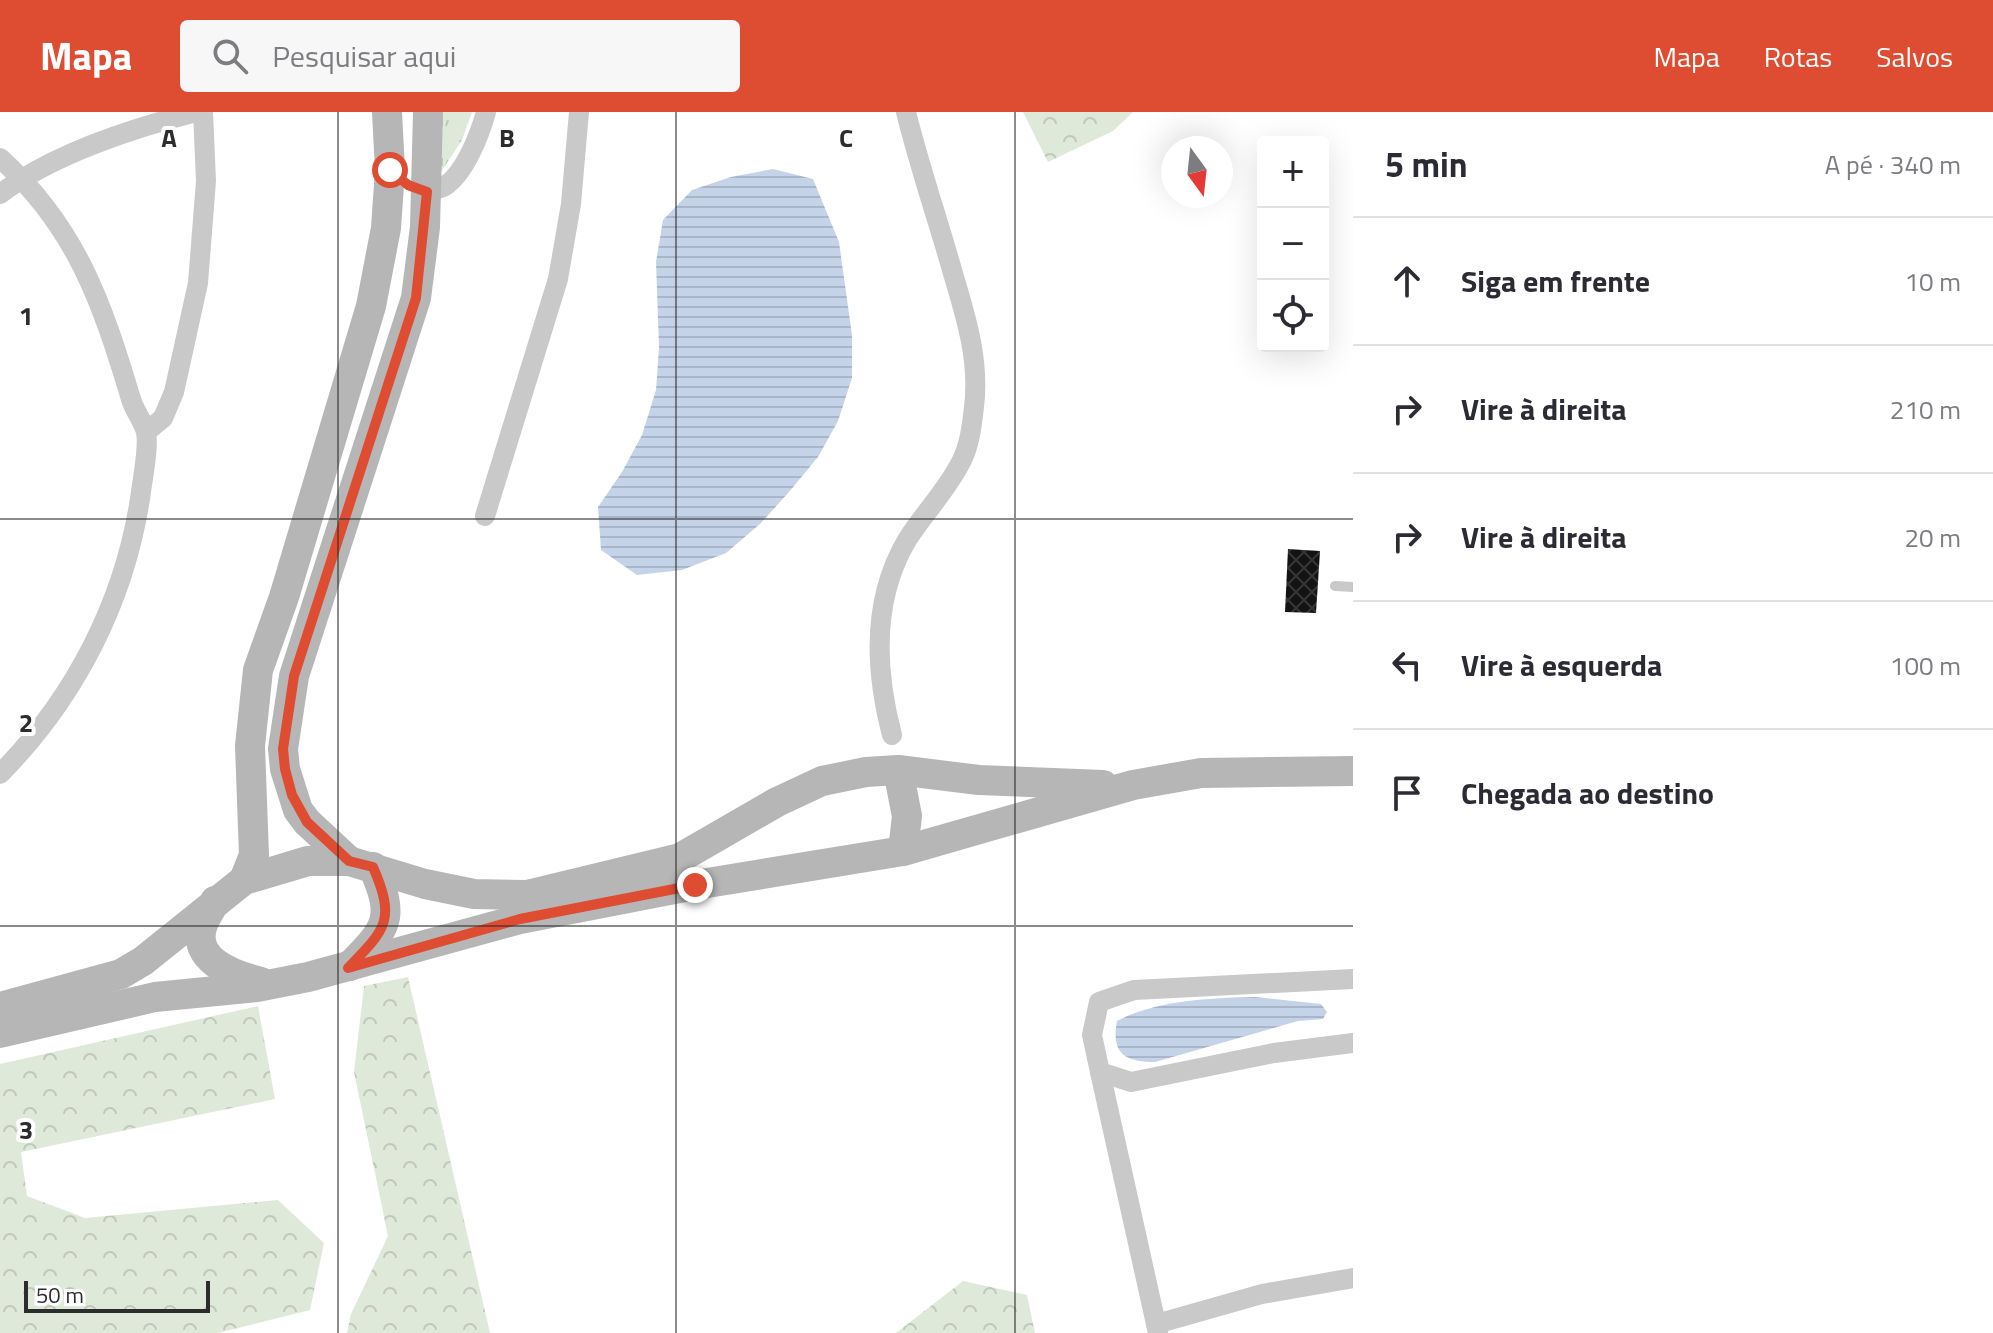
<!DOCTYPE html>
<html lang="pt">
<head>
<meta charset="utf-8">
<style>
  :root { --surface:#fff; --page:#f7f7f7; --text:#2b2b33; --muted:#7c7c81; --line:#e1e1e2; --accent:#de4c32 }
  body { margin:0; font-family:"Titillium Web",sans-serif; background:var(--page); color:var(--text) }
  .controls { position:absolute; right:24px; top:24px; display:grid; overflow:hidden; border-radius:8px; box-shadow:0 8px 32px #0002 }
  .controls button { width:72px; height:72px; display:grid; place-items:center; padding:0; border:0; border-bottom:2px solid var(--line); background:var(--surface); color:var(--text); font:40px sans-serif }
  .compass { position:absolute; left:1161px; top:24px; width:72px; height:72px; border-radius:50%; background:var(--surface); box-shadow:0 8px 32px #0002; rotate:165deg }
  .scale { position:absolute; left:24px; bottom:20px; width:186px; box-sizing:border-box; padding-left:8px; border:4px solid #2c2c2c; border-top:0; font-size:22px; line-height:28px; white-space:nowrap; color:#2c2c2c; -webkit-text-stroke:6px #fff; paint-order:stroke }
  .stop { position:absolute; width:24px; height:24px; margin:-18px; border:6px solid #de4c32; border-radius:50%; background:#fff }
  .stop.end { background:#de4c32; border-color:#fff; box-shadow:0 2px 8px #0008 }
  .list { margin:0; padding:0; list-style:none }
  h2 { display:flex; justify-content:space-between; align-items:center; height:104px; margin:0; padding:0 32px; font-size:34px }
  h2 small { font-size:26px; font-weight:400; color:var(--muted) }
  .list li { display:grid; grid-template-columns:52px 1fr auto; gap:24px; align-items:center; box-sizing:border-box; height:128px; padding:0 32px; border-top:2px solid var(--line) }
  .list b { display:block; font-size:30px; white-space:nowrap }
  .list em { font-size:26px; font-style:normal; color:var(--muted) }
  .icon { flex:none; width:44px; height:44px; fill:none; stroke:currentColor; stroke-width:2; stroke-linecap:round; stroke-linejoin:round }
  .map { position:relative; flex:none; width:1353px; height:1221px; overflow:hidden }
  header { display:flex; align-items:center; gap:48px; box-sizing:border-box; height:112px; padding:0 40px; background:var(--accent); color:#fff }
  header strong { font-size:38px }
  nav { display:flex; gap:44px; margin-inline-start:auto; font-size:28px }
  .search { width:560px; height:72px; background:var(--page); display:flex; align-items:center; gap:20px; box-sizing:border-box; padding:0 28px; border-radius:8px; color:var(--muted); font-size:30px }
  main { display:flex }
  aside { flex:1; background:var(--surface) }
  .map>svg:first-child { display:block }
  .grass { fill:url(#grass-tufts) }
  .forest { fill:url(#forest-crowns) }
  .water { fill:url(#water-rules) }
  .building { fill:url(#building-cross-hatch) }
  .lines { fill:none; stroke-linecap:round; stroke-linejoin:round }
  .lane { stroke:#c9c9c9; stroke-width:10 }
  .street { stroke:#c9c9c9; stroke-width:20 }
  .secondary { stroke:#b6b6b6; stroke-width:30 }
  .route { stroke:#de4c32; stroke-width:10 }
  .grid { fill:none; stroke:#2c2c2c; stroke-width:2; stroke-opacity:0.55 }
  .grid-label { font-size:26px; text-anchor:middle; font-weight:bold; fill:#2c2c2c; stroke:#fff; stroke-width:8; stroke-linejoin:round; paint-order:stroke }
</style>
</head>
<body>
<header>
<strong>Mapa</strong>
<div class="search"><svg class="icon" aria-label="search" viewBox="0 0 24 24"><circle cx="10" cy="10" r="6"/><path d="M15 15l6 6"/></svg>Pesquisar aqui</div>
<nav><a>Mapa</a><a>Rotas</a><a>Salvos</a></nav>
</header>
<main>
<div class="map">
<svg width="1353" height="1221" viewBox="0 0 1353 1221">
  <defs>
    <pattern id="grass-tufts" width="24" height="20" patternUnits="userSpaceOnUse" patternTransform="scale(2)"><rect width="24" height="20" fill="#dee9d9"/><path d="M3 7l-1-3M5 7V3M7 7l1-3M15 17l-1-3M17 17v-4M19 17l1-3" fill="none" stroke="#bfc8ba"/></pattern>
    <pattern id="forest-crowns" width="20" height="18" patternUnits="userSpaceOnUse" patternTransform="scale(2)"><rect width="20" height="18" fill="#dee9d9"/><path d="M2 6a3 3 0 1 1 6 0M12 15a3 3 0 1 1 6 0" fill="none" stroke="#bfc8ba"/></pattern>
    <pattern id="water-rules" width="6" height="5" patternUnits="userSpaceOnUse" patternTransform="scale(2)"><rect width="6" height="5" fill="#c5d3e9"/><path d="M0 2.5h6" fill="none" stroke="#a9b5c8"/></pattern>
    <pattern id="building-cross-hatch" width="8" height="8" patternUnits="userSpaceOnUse" patternTransform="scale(2)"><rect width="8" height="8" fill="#131313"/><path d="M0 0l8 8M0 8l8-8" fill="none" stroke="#363636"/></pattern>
  </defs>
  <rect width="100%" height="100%" fill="#fff"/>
  <!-- grass -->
  <path class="grass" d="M435,0H472L462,28L437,66Z"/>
  <!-- forest -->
  <g class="forest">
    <path d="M1023,0H1133L1113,19L1048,50Z"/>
    <path d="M408,865L490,1221H347L351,1202L388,1124L354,960L364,874Z"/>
    <path d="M258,894L275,987L21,1040L27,1084L85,1106L278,1088L324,1131L310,1198L218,1221H0V952Z"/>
    <path d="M963,1169L1027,1183L1035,1221H896Z"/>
  </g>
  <!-- water -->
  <g class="water">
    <path d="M773,57L813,67L839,130L852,223V266L838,309L818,345L789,380L760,412L726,441L682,458L637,463L601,438L598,395L622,360L642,323L656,278L659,236L656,150L663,108L692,78L731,65Z"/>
    <path d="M1255,885L1321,892L1327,900L1323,907L1298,909L1155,950C1124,950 1111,941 1117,909C1156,888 1211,886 1255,885Z"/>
  </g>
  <!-- building -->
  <path class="building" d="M1288,437L1320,439L1316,501L1285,500Z"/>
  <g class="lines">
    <!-- lane -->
    <path class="lane" d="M1335,474L1353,475"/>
    <!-- street -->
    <g class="street">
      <path d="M0,46C77,116 102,191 131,287C134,298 143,309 146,320C149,335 143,364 141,380C126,487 76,585 0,662"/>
      <path d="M427,80C432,78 441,77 445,74C465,61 480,22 486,0"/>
      <path d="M0,82C51,43 133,16 196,0"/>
      <path d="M146,320L163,306L174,280L198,171L206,69L203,0"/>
      <path d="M485,404L558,167L571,92L579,0"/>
      <path d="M892,623C875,558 872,487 907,428C924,401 948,377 962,348C970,332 972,312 974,295C980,247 965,202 952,158C937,105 919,53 906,0"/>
      <path d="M1353,867L1134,878L1099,890L1092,923L1100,960L1131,970L1274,941L1353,931"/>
      <path d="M1100,960L1158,1221"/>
      <path d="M1156,1212L1262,1182L1353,1166"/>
    </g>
    <!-- secondary -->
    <g class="secondary">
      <path d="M898,658L907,704L903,739"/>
      <path d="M349,749L307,710L298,698L285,657L283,637L294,564L416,186L425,115L428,0"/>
      <path d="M244,768L254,743L250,634L258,558L284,485L371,194L386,116L390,58L387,0"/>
      <path d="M215,789C212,796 206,804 203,812C190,848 233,863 261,870"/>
      <path d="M350,854C387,816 396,807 373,755"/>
      <path d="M0,895L121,862L143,849L244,768L308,749H349L425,772L474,782L527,783L680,746L777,690L822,669L866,660L898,658L979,668L1103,673"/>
      <path d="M0,921L155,885L257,875L308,865L520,807L695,773L903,739L1133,673L1201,661L1353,659"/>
    </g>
  </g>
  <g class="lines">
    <!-- route -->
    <path class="route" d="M390,58L408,73L427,80L416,186L294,564L283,637L285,657L292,683L307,710L349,749L373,755C396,808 386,817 348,856L520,807L695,773"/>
  </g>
  <!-- grid -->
  <path class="grid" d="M338,0V1221M676,0V1221M1015,0V1221M0,407H1353M0,814H1353"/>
  <g class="grid-label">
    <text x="169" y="35">A</text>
    <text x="507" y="35">B</text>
    <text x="846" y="35">C</text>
    <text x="26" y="213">1</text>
    <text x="26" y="620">2</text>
    <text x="26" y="1027">3</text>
  </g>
</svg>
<div class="controls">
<button>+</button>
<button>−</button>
<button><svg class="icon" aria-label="locate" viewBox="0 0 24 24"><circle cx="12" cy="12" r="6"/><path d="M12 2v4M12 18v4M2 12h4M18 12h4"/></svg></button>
</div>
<svg class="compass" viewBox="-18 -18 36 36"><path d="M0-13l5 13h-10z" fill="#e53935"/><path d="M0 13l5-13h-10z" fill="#7c7c81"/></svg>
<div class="scale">50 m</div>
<div class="stop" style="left:390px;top:58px"></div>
<div class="stop end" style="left:695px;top:773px"></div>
</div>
<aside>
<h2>5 min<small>A pé · 340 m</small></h2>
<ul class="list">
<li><svg class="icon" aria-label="ahead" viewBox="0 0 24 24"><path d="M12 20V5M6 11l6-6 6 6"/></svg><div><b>Siga em frente</b></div><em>10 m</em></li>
<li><svg class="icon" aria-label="right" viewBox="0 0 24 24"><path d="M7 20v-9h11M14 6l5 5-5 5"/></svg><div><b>Vire à direita</b></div><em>210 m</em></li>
<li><svg class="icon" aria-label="right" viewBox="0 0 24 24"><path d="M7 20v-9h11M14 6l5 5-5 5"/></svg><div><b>Vire à direita</b></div><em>20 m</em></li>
<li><svg class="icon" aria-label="left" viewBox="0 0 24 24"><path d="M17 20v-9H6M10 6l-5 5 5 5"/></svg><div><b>Vire à esquerda</b></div><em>100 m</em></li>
<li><svg class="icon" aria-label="arrive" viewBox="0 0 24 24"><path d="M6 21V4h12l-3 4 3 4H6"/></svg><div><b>Chegada ao destino</b></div></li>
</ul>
</aside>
</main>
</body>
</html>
